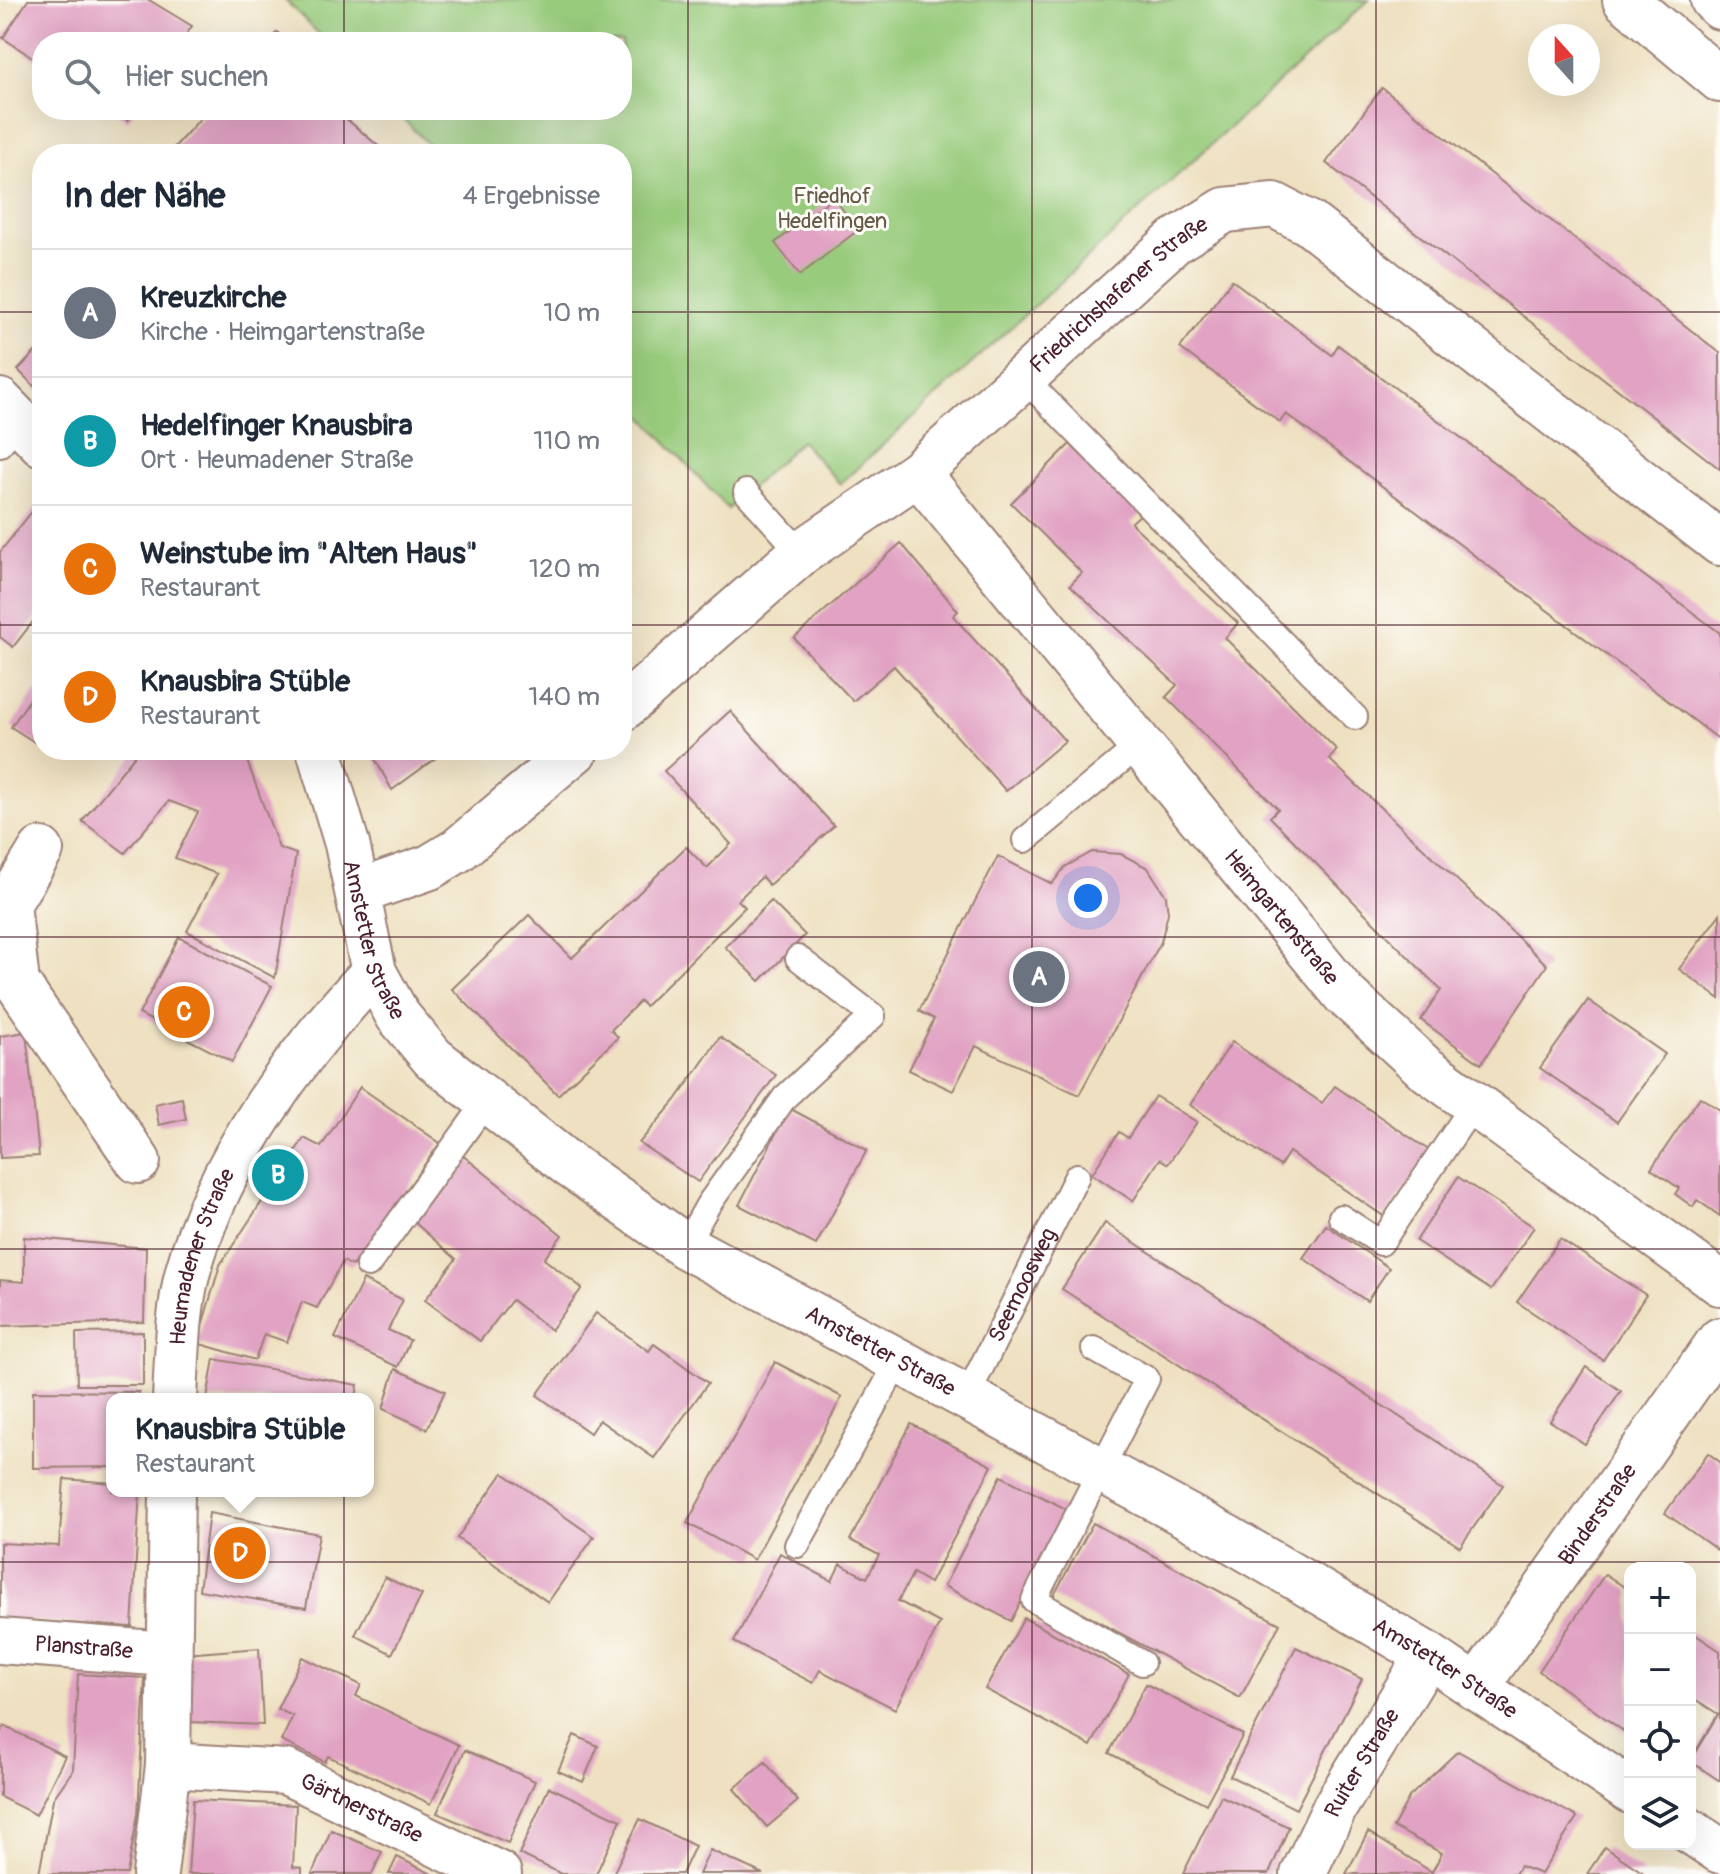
<!DOCTYPE html>
<html lang="de">
<head>
<meta charset="utf-8">
<style>
  :root { --surface:#fff; --page:#f6f6f7; --text:#1f2937; --muted:#747a83; --line:#e0e1e3; --accent:#d93025 }
  body { margin:0; font-family:Pangolin,sans-serif; background:var(--page); color:var(--text) }
  .controls { position:absolute; right:24px; bottom:24px; display:grid; overflow:hidden; border-radius:16px; box-shadow:0 8px 32px #0002 }
  .controls button { width:72px; height:72px; display:grid; place-items:center; padding:0; border:0; border-bottom:2px solid var(--line); background:var(--surface); color:var(--text); font:40px sans-serif }
  .compass { position:absolute; left:1528px; top:24px; width:72px; height:72px; border-radius:50%; background:var(--surface); box-shadow:0 8px 32px #0002; rotate:339deg }
  .you { position:absolute; left:1088px; top:898px; width:28px; height:28px; margin:-20px; border:6px solid #fff; border-radius:50%; background:#1a73e8; box-shadow:0 0 0 12px #1a73e833 }
  .badge { display:grid; place-items:center; width:52px; height:52px; border-radius:50%; background:var(--accent); color:#fff; font-size:26px; font-weight:700 }
  .pin { position:absolute; translate:-50% -50%; border:4px solid #fff; box-shadow:0 2px 8px #0006 }
  .popup { position:absolute; left:106px; top:1393px; width:268px; height:104px; box-sizing:border-box; display:grid; place-content:center; border-radius:16px; background:var(--surface); filter:drop-shadow(0 2px 6px #0005); font-size:26px; white-space:nowrap; color:var(--muted) }
  .popup b { font-size:30px; color:var(--text) }
  .popup::after { content:''; position:absolute; left:50%; top:100%; margin-left:-16px; border:16px solid transparent; border-top-color:var(--surface) }
  .list { margin:0; padding:0; list-style:none }
  h2 { display:flex; justify-content:space-between; align-items:center; height:104px; margin:0; padding:0 32px; font-size:34px }
  h2 small { font-size:26px; font-weight:400; color:var(--muted) }
  .list li { display:grid; grid-template-columns:52px 1fr auto; gap:24px; align-items:center; box-sizing:border-box; height:128px; padding:0 32px; border-top:2px solid var(--line) }
  .list b { display:block; font-size:30px; white-space:nowrap }
  .list p { margin:0; font-size:26px; white-space:nowrap; color:var(--muted) }
  .list em { font-size:26px; font-style:normal; color:var(--muted) }
  .icon { flex:none; width:44px; height:44px; fill:none; stroke:currentColor; stroke-width:2; stroke-linecap:round; stroke-linejoin:round }
  .map { position:relative; flex:none; width:1720px; height:1874px; overflow:hidden }
  .search { position:absolute; background:var(--surface); box-shadow:0 8px 32px #0002; left:32px; top:32px; width:600px; height:88px; display:flex; align-items:center; gap:20px; box-sizing:border-box; padding:0 28px; border-radius:32px; color:var(--muted); font-size:30px }
  .panel { position:absolute; background:var(--surface); box-shadow:0 8px 32px #0002; left:32px; top:144px; width:600px; height:616px; border-radius:32px }
  .map>svg:first-child { display:block }
  .green { fill:#98cb7c; stroke:#717554; stroke-width:2 }
  .building { fill:#e1a2c3 }
  .lines { fill:none; stroke-linecap:round; stroke-linejoin:round }
  .lane-casing { stroke:#9c8076; stroke-width:28 }
  .street-casing { stroke:#9c8076; stroke-width:48 }
  .highway-casing { stroke:#9c8076; stroke-width:48 }
  .lane { stroke:#fff; stroke-width:24 }
  .street { stroke:#fff; stroke-width:44 }
  .highway { stroke:#fff; stroke-width:44 }
  .grid { fill:none; stroke:#4a1f2b; stroke-width:2; stroke-opacity:0.55 }
  .labels { text-anchor:middle; dominant-baseline:central; stroke-width:6; stroke-linejoin:round; paint-order:stroke }
  .park-label { font-size:22px; fill:#655b47; stroke:#fdfcf7 }
  .street-label { font-size:22px; fill:#4a1f2b; stroke:#fdfcf7 }
</style>
</head>
<body>
<div class="map">
<svg width="1720" height="1874" viewBox="0 0 1720 1874">
  <rect width="100%" height="100%" fill="#fdfcf7"/>
  <filter id="ink" filterUnits="userSpaceOnUse"><feTurbulence type="fractalNoise" baseFrequency=".0125" numOctaves="2"/><feDisplacementMap in="SourceGraphic" scale="16" xChannelSelector="R" yChannelSelector="G"/><feConvolveMatrix kernelMatrix="1 2 1 2 8 2 1 2 1" color-interpolation-filters="sRGB"/></filter>
  <filter id="wash" filterUnits="userSpaceOnUse"><feTurbulence type="fractalNoise" baseFrequency=".006" numOctaves="4" result="noise"/><feDisplacementMap in="SourceGraphic" scale="32" xChannelSelector="R" yChannelSelector="G"/><feGaussianBlur stdDeviation="1.8" result="paint"/><feColorMatrix in="noise" values="0 0 0 0 0 0 0 0 0 0 0 0 0 0 0 0 0 1.4 0 .05"/><feComposite in="paint" operator="in"/></filter>
  <g filter="url(#wash)">
    <rect width="100%" height="100%" fill="#eee0c0"/>
    <!-- green -->
    <path class="green" d="M285,0H1369L840,484L801,441L728,509L622,394V154H438L394,110H622V42H327Z"/>
    <g id="blocks">
      <!-- building -->
      <g class="building">
        <path d="M28,0H149L192,26L181,42H42V64L3,38Z"/>
        <path d="M277,32L288,42H268Z"/>
        <path d="M1382,88L1720,353V469L1326,163Z"/>
        <path d="M112,110H135L128,121Z"/>
        <path d="M208,110H336L383,150L379,154H168Z"/>
        <path d="M833,197L858,230L800,275L775,243Z"/>
        <path d="M1232,280L1332,355L1338,345L1720,633V740L1286,414L1280,422L1180,348Z"/>
        <path d="M42,345V394L18,370Z"/>
        <path d="M1070,444L1141,514L1131,523L1238,623L1225,638L1337,750L1329,759L1547,965L1481,1064L1421,1020L1441,990L1270,817L1278,809L1166,697L1177,685L1070,585L1082,573L1011,503Z"/>
        <path d="M38,504L42,507V610L13,647L0,637V552Z"/>
        <path d="M901,543L958,611L953,616L1065,741L1006,791L894,666L853,701L794,638Z"/>
        <path d="M42,689V747L11,727L34,693Z"/>
        <path d="M730,711L834,826L769,885L762,877L738,900L745,907L645,1006L640,1001L611,1030L618,1037L558,1095L452,989L529,915L572,958L686,847L707,868L731,844L664,771Z"/>
        <path d="M139,750H243L279,848L296,854L275,978L187,931L217,874L175,858L198,812L169,801L125,853L82,821Z"/>
        <path d="M370,750H443L444,752L392,790Z"/>
        <path d="M1092,852L1121,854L1148,868L1166,896L1168,913L1161,942L1079,1095L976,1046L953,1091L909,1070L934,1019L919,1011L998,856L1052,884L1065,867Z"/>
        <path d="M771,901L805,935L760,981L725,947Z"/>
        <path d="M1720,914V999L1679,969Z"/>
        <path d="M179,937L272,986L232,1062L139,1014Z"/>
        <path d="M1588,1000L1665,1054L1617,1122L1540,1068Z"/>
        <path d="M26,1032L39,1156L0,1158V1036Z"/>
        <path d="M720,1037L776,1075L698,1182L639,1143L676,1100Z"/>
        <path d="M1232,1042L1322,1103L1335,1086L1430,1151L1385,1217L1289,1152L1280,1166L1190,1105Z"/>
        <path d="M360,1087L440,1143L352,1266L343,1261L317,1308L302,1302L287,1342L264,1334L255,1360L197,1343L220,1265L304,1138L321,1147Z"/>
        <path d="M1155,1096L1197,1122L1168,1164L1160,1159L1133,1201L1092,1174L1119,1132L1128,1138Z"/>
        <path d="M1700,1097L1720,1110V1216L1697,1200L1693,1207L1675,1194L1679,1188L1651,1169Z"/>
        <path d="M182,1098L186,1119L159,1125L155,1104Z"/>
        <path d="M789,1108L867,1150L816,1245L739,1205Z"/>
        <path d="M461,1154L562,1235L544,1259L582,1288L551,1330L512,1300L480,1341L425,1300L456,1259L413,1221Z"/>
        <path d="M1458,1177L1534,1227L1491,1290L1416,1241Z"/>
        <path d="M1105,1223L1503,1485L1460,1547L1062,1289Z"/>
        <path d="M1326,1225L1389,1268L1367,1301L1303,1258Z"/>
        <path d="M24,1237L146,1248L144,1322L0,1326V1280L24,1282Z"/>
        <path d="M1560,1239L1646,1295L1603,1360L1517,1302Z"/>
        <path d="M363,1280L403,1300L388,1330L410,1340L398,1367L335,1338Z"/>
        <path d="M596,1313L649,1351L654,1344L708,1383L654,1458L599,1420L590,1433L537,1395Z"/>
        <path d="M143,1332V1385H77L76,1333Z"/>
        <path d="M214,1359L358,1385L356,1399H207Z"/>
        <path d="M775,1362L842,1397L754,1560L687,1523Z"/>
        <path d="M1586,1367L1621,1391L1585,1444L1550,1421Z"/>
        <path d="M395,1369L445,1391L427,1429L383,1409Z"/>
        <path d="M33,1391L139,1392V1399H112V1467L33,1468Z"/>
        <path d="M911,1424L992,1466L930,1583L913,1573L898,1601L940,1623L895,1709L820,1670L813,1683L734,1642L780,1553L832,1581L840,1564L867,1578L879,1555L850,1540Z"/>
        <path d="M1708,1453L1720,1462V1552L1665,1513Z"/>
        <path d="M503,1473L594,1537L548,1602L457,1538Z"/>
        <path d="M1001,1476L1068,1510L1011,1621L944,1586Z"/>
        <path d="M64,1479L112,1483V1491H140L132,1627L0,1619V1543L59,1546Z"/>
        <path d="M318,1491H340L339,1496Z"/>
        <path d="M209,1513L319,1534L306,1608L199,1590Z"/>
        <path d="M1093,1523L1280,1624L1240,1698L1053,1597Z"/>
        <path d="M1605,1574L1630,1591V1728L1626,1733L1539,1671Z"/>
        <path d="M385,1577L422,1595L392,1654L355,1635Z"/>
        <path d="M1024,1618L1129,1674L1091,1746L985,1689Z"/>
        <path d="M1690,1631L1720,1651V1781L1690,1761L1718,1714L1690,1696Z"/>
        <path d="M1296,1647L1362,1679L1296,1809L1230,1776Z"/>
        <path d="M259,1648L263,1725L189,1722L185,1654Z"/>
        <path d="M302,1657L361,1685L356,1696L459,1745L431,1804L328,1756L325,1762L281,1741L293,1716L277,1709Z"/>
        <path d="M78,1674L145,1678L138,1814L127,1874H39L53,1799L73,1770Z"/>
        <path d="M1146,1684L1243,1735L1206,1804L1109,1753Z"/>
        <path d="M4,1726L65,1756L36,1815L0,1797V1734Z"/>
        <path d="M574,1735L598,1746L583,1782L558,1771Z"/>
        <path d="M465,1750L535,1781L508,1843L437,1813Z"/>
        <path d="M1458,1751L1577,1817L1541,1874L1520,1866L1515,1874H1346L1368,1832L1432,1872L1442,1853L1393,1827L1409,1797Z"/>
        <path d="M765,1762L798,1801L767,1827L734,1789Z"/>
        <path d="M549,1787L621,1820L596,1874H562L519,1854Z"/>
        <path d="M1221,1796L1289,1827L1269,1874H1183Z"/>
        <path d="M193,1800L296,1805L293,1867L302,1868V1874H188Z"/>
        <path d="M640,1819L695,1846L682,1874H613Z"/>
        <path d="M331,1830L382,1852L372,1874H312Z"/>
        <path d="M1605,1847L1645,1874H1587Z"/>
        <path d="M710,1850L763,1874H699Z"/>
        <path d="M397,1857L432,1874H389Z"/>
      </g>
    </g>
  </g>
  <g filter="url(#ink)">
    <use href="#blocks" fill-opacity="0" stroke="#9c8076" stroke-width="2"/>
    <g class="lines">
      <defs>
        <g id="lane">
          <path d="M1024,378L1355,717"/>
          <path d="M0,444L18,423"/>
          <path d="M746,492L801,553"/>
          <path d="M1025,840L1141,744"/>
          <path d="M1341,1217L1381,1243L1474,1104"/>
          <path d="M685,1246L708,1205L785,1097L873,1016L798,958"/>
          <path d="M368,1265L487,1101"/>
          <path d="M1094,1349L1147,1379L1034,1600L1142,1663"/>
          <path id="s1" d="M967,1396L1077,1176"/>
          <path d="M797,1545L899,1360"/>
        </g>
        <g id="street">
          <path d="M0,401L42,444"/>
          <path id="s2" d="M918,473L1345,995L1425,1068L1720,1283"/>
          <path id="s3" d="M622,709L801,553L918,473L1175,241L1225,210L1274,205L1309,223L1720,543"/>
          <path id="s4" d="M319,750L347,844L374,972L398,1016L433,1058L568,1164L685,1246L1228,1538L1428,1655L1630,1791"/>
          <path d="M41,850L8,904L17,983L138,1161"/>
          <path d="M359,892L430,867L458,850L576,750"/>
          <path id="s5" d="M175,1399C177,1360 178,1308 188,1271C218,1162 296,1053 374,972"/>
          <path id="s6" d="M0,1641L167,1654"/>
          <path id="s7" d="M1476,1688L1720,1340"/>
          <path id="s8" d="M168,1765L286,1772L499,1874"/>
          <path d="M1690,1831L1720,1851"/>
          <path d="M155,1874L168,1765L172,1491"/>
          <path id="s9" d="M1303,1874L1336,1805L1428,1655"/>
        </g>
        <g id="highway">
          <path d="M1625,0L1720,80"/>
          <path d="M1713,0L1720,7"/>
        </g>
      </defs>
      <!-- lane casing -->
      <use href="#lane" class="lane-casing"/>
      <!-- street casing -->
      <use href="#street" class="street-casing"/>
      <!-- highway casing -->
      <use href="#highway" class="highway-casing"/>
      <!-- lane -->
      <use href="#lane" class="lane"/>
      <!-- street -->
      <use href="#street" class="street"/>
      <!-- highway -->
      <use href="#highway" class="highway"/>
    </g>
  </g>
  <!-- grid -->
  <path class="grid" d="M344,0V42M688,0V1874M1032,0V1874M1376,0V1874M344,110V154M0,312H42M622,312H1720M0,625H42M622,625H1720M344,750V1874M0,937H1720M0,1249H1720M0,1562H1720"/>
  <g class="labels">
    <!-- park labels -->
    <g class="park-label">
      <text x="832" y="196">Friedhof<tspan x="832" dy="25">Hedelfingen</tspan></text>
    </g>
    <!-- street labels -->
    <g class="street-label">
      <text stroke="none"><textPath href="#s3" startOffset="648">Friedrichshafener Straße</textPath></text>
      <text stroke="none"><textPath href="#s2" startOffset="574">Heimgartenstraße</textPath></text>
      <text stroke="none"><textPath href="#s4" startOffset="198">Amstetter Straße</textPath></text>
      <text stroke="none"><textPath href="#s5" startOffset="146">Heumadener Straße</textPath></text>
      <text stroke="none"><textPath href="#s1" startOffset="124">Seemoosweg</textPath></text>
      <text stroke="none"><textPath href="#s4" startOffset="870">Amstetter Straße</textPath></text>
      <text stroke="none"><textPath href="#s7" startOffset="212">Binderstraße</textPath></text>
      <text stroke="none"><textPath href="#s6" startOffset="84">Planstraße</textPath></text>
      <text stroke="none"><textPath href="#s4" startOffset="1518">Amstetter Straße</textPath></text>
      <text stroke="none"><textPath href="#s9" startOffset="126">Ruiter Straße</textPath></text>
      <text stroke="none"><textPath href="#s8" startOffset="202">Gärtnerstraße</textPath></text>
    </g>
  </g>
</svg>
<div class="controls">
<button>+</button>
<button>−</button>
<button><svg class="icon" aria-label="locate" viewBox="0 0 24 24"><circle cx="12" cy="12" r="6"/><path d="M12 2v4M12 18v4M2 12h4M18 12h4"/></svg></button>
<button><svg class="icon" aria-label="layers" viewBox="0 0 24 24"><path d="M12 4l9 5-9 5-9-5zM3 14l9 5 9-5"/></svg></button>
</div>
<svg class="compass" viewBox="-18 -18 36 36"><path d="M0-13l5 13h-10z" fill="#e53935"/><path d="M0 13l5-13h-10z" fill="#747a83"/></svg>
<div class="you"></div>
<div class="pin badge" style="left:1039px;top:977px;background:#6b7280">A</div>
<div class="pin badge" style="left:278px;top:1175px;background:#0f9aa8">B</div>
<div class="pin badge" style="left:184px;top:1012px;background:#e8710a">C</div>
<div class="pin badge" style="left:240px;top:1553px;background:#e8710a">D</div>
<div class="popup"><b>Knausbira Stüble</b>Restaurant</div>
<div class="search"><svg class="icon" aria-label="search" viewBox="0 0 24 24"><circle cx="10" cy="10" r="6"/><path d="M15 15l6 6"/></svg>Hier suchen</div>
<section class="panel">
<h2>In der Nähe<small>4 Ergebnisse</small></h2>
<ul class="list">
<li><span class="badge" style="background:#6b7280">A</span><div><b>Kreuzkirche</b><p>Kirche · Heimgartenstraße</p></div><em>10 m</em></li>
<li><span class="badge" style="background:#0f9aa8">B</span><div><b>Hedelfinger Knausbira</b><p>Ort · Heumadener Straße</p></div><em>110 m</em></li>
<li><span class="badge" style="background:#e8710a">C</span><div><b>Weinstube im &quot;Alten Haus&quot;</b><p>Restaurant</p></div><em>120 m</em></li>
<li><span class="badge" style="background:#e8710a">D</span><div><b>Knausbira Stüble</b><p>Restaurant</p></div><em>140 m</em></li>
</ul>
</section>
</div>
</body>
</html>
